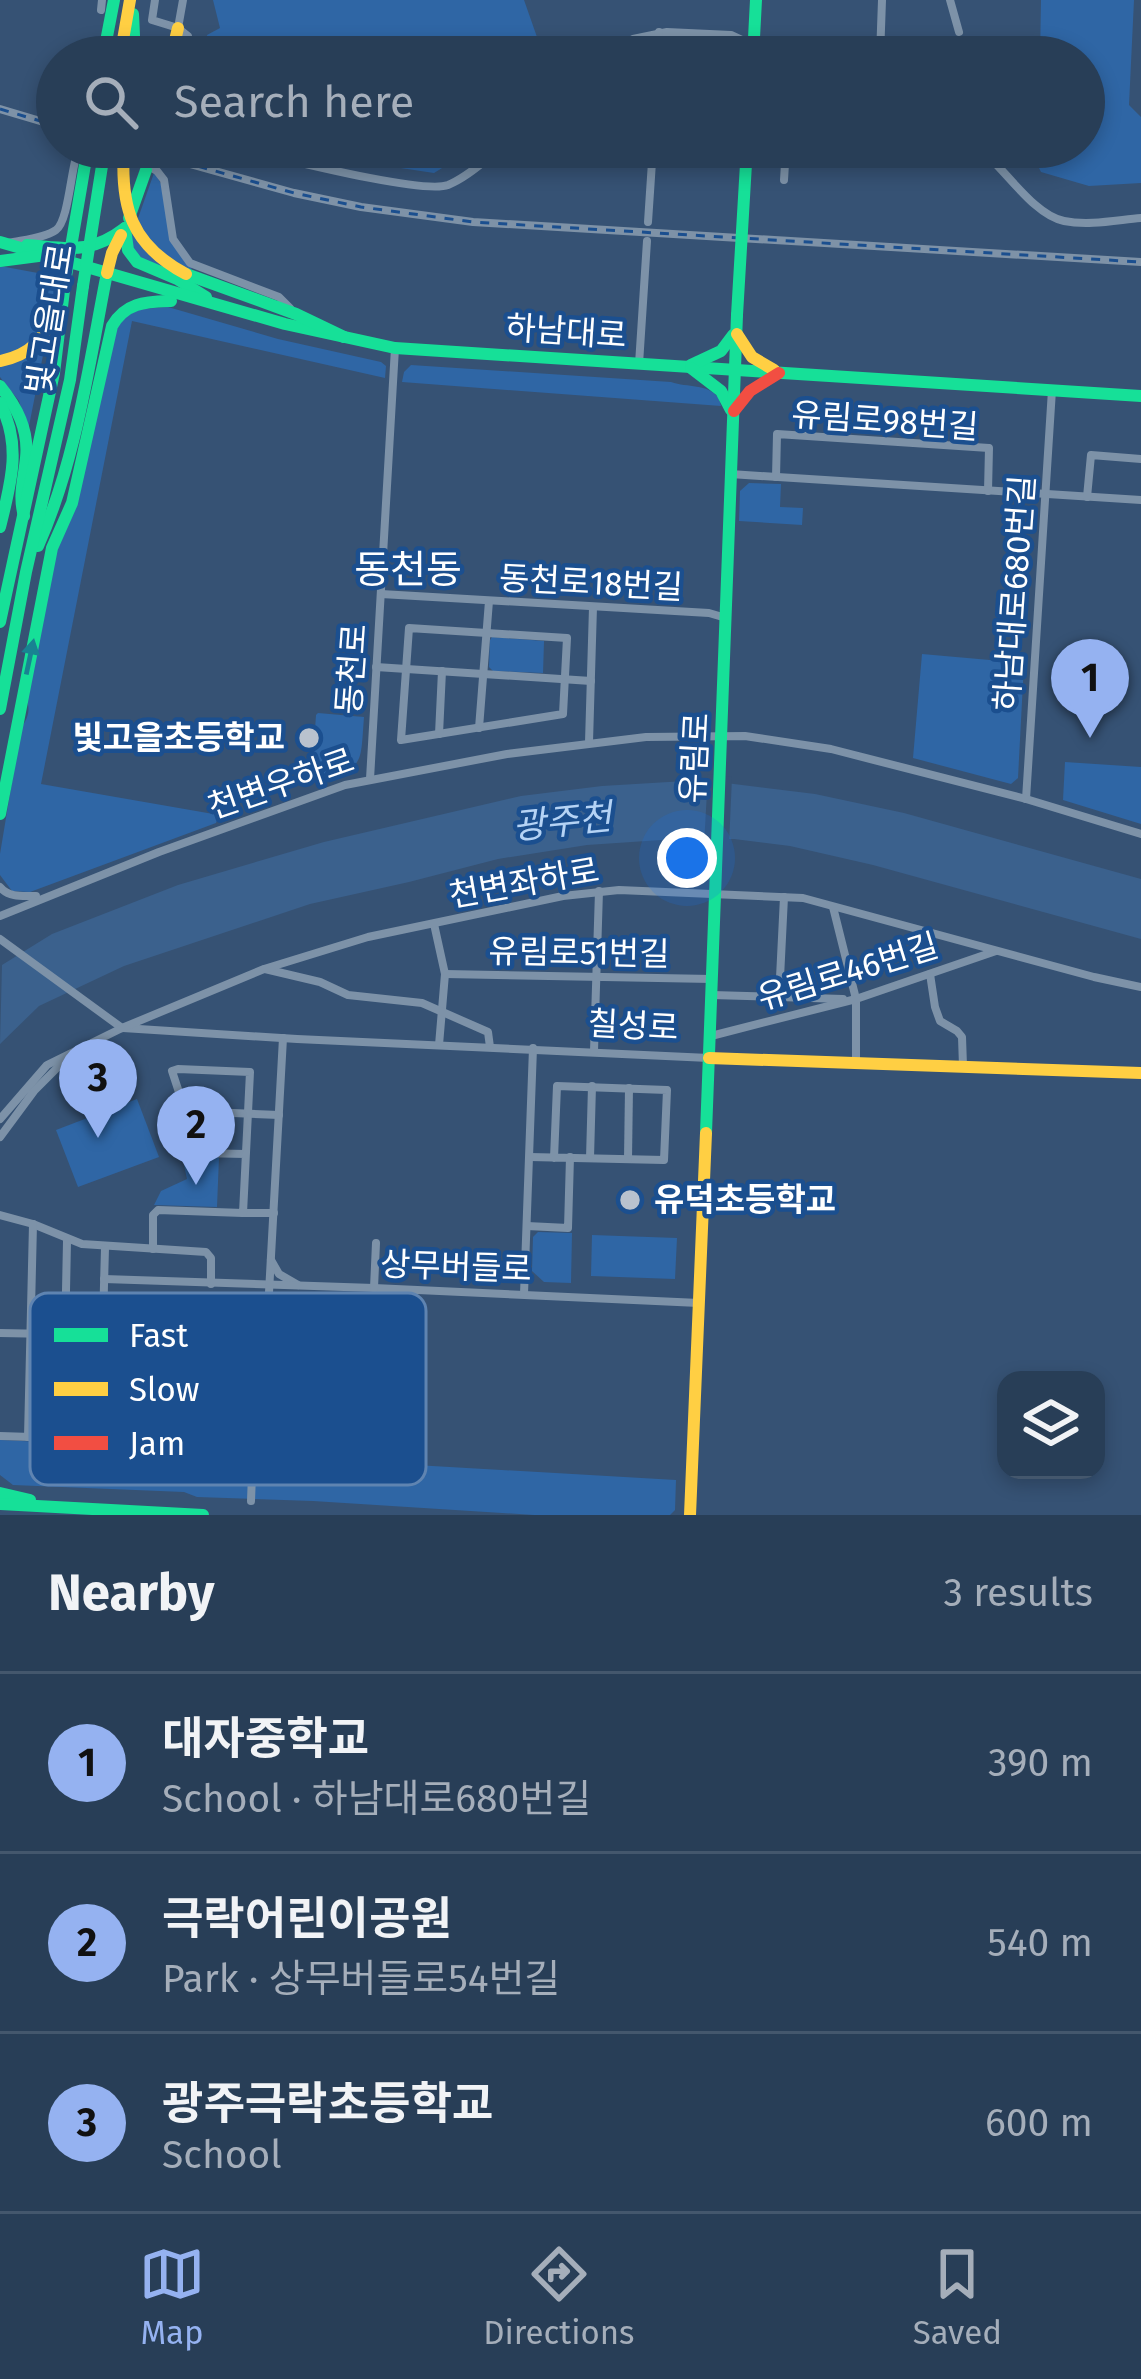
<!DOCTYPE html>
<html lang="en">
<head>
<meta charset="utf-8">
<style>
  :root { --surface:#283e57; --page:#30455d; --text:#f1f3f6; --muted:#a5aeba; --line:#44576d; --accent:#95b2f1 }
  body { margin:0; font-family:"Fira Sans","Noto Sans KR",sans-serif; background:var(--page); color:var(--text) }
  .controls { position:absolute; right:36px; bottom:36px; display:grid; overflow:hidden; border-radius:24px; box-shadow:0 6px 18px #0003 }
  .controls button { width:108px; height:108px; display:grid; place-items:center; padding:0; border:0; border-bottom:3px solid var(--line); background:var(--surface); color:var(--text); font:60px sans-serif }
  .you { position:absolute; left:687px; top:858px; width:42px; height:42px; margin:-30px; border:9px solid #fff; border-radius:50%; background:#1a73e8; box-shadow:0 0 0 18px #1a73e833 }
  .badge { display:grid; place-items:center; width:78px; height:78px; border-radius:50%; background:var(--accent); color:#111; font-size:39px; font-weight:700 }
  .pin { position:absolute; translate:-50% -99px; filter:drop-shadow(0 3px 6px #0008) }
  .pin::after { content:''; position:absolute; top:63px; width:42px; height:36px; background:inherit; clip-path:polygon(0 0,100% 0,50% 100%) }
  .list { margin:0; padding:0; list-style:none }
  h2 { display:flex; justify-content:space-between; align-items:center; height:156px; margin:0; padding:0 48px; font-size:51px }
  h2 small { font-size:39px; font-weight:400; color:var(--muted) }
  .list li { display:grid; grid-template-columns:78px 1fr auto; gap:36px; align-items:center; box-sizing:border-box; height:180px; padding:0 48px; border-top:3px solid var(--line) }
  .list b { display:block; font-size:45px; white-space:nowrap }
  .list p { margin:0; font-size:39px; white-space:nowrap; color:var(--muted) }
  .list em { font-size:39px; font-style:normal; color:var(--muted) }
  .icon { flex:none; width:66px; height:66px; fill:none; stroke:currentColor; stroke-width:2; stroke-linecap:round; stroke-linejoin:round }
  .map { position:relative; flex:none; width:1141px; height:1515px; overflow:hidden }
  .search { position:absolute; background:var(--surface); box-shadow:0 6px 18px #0003; left:36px; right:36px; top:36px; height:132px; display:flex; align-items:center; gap:30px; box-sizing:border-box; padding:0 42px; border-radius:66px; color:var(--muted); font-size:45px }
  .sheet { height:696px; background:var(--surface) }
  nav { display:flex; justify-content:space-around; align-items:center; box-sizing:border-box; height:168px; border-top:3px solid var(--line); background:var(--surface); font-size:33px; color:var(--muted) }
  nav a { display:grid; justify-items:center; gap:6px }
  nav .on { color:var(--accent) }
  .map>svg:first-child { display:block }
  .green { fill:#2f66a5 }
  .water { fill:#3b618d }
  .pier { fill:#365274 }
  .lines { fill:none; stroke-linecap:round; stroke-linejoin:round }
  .secondary-tunnel { stroke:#546c89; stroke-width:10; stroke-dasharray:10 5; stroke-linecap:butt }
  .street { stroke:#7d92a8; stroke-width:8 }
  .fast { stroke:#16e098; stroke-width:12 }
  .slow { stroke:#ffcf43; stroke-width:12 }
  .jam { stroke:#f24e42; stroke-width:12 }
  .rail-casing { stroke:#7e92a7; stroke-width:8 }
  .rail { stroke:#1b4f8f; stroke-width:3; stroke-dasharray:9; stroke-linecap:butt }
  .fast-bridge { stroke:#16e098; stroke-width:12 }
  .slow-bridge { stroke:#ffcf43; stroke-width:12 }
  .oneway { fill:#198292 }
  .poi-dot { fill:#b9c2ce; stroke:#1b4f8f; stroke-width:4.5 }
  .labels { text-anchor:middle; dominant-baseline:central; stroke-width:9; stroke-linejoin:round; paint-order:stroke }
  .street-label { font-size:33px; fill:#fff; stroke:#1b4f8f }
  .poi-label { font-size:33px; font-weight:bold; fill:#fff; stroke:#1b4f8f; text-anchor:end }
  .water-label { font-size:36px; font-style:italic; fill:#b5d3f5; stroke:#1b4f8f }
  .quarter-label { font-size:39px; fill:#fff; stroke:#1b4f8f }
  .key { fill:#1b4f8f; stroke:#5f84b1; stroke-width:3 }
  .key-label { font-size:33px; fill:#fff }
</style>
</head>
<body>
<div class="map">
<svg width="1141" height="1515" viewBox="0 0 1141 1515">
  <rect width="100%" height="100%" fill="#365274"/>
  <!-- green -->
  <g class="green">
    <path d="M213,0H524L544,57H244L242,54L210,57L207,35L220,28Z"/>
    <path d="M1041,0H1134L1129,105L1141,117V183L1089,186L1041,172L1037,164L1038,147H1084V57H1040Z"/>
    <path d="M260,147H476L434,173Z"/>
    <path d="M154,173C178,201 153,237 193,266L190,271C169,269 147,266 131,253L130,241Z"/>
    <path d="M0,266L54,276C58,291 51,328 37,341C28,348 11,353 0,358Z"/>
    <path d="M168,307L278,339L381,362L386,366L385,378L132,321L41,784L219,815L216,823L30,892L12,891L0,875V854L21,728C28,718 31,710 26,698L55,548L115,326L129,310Z"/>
    <path d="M46,340L28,431L19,401L0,377V363Z"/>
    <path d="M411,365L671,382C688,388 707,383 719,398L721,406L402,382L404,372Z"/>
    <path d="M749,483L781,484L780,507L803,508L802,525L739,521L740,491Z"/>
    <path d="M492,637L544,641L543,673L493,671L489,667L490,640Z"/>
    <path d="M922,654L1024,663L1018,778L1011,784L913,758Z"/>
    <path d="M318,713L364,717C360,768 365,765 316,783V776L312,775L316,715Z"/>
    <path d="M1065,762L1141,767V824L1063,800Z"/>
    <path d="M137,1099L159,1157L78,1187L56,1130Z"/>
    <path d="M194,1156L219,1157L217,1207L154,1205L161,1191L187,1179L184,1165Z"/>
    <path d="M538,1232L572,1233L571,1283L544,1282L532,1271L533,1237Z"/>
    <path d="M592,1235L677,1238L675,1279L591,1276Z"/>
    <path d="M0,1440L254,1452L260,1456L676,1480L675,1510L670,1515H534L313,1501L197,1497L184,1492L13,1485L0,1475Z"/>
  </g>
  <!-- water -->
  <path class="water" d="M702,780L815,794L904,813L1141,879V939L873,865L790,846L734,839H676L587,845L498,859L409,882L310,904L124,966L39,1006L0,1044L2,965L52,934L178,885L324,842L521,796L602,786Z"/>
  <!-- pier -->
  <path class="pier" d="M708,774L732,777L729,845H704Z"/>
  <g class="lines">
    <!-- secondary-tunnel -->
    <path class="secondary-tunnel" d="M146,170L151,147"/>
    <!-- street -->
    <g class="street">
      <path d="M155,0L152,20L178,28"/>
      <path d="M183,0L178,28L188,36L190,49L188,57"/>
      <path d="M950,0L959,32"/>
      <path d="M101,10L102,0"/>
      <path d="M600,57L633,39L667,32L731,35L779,57"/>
      <path d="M658,57L659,32"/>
      <path d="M880,57L882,0"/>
      <path d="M233,147C270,155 421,195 448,185C468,177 486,159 503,147"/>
      <path d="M978,147C1004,167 1033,215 1064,221C1089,226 1117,220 1141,218"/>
      <path d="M106,152L142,162L157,171L164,180L173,239L190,263L279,297L290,308"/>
      <path d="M784,180L786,147"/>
      <path d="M648,222L653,147"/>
      <path d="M9,243C22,240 45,238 56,230C69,221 71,165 79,147"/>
      <path d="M639,364L647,241"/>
      <path d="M730,474L1141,500"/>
      <path d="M776,477L777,434L989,448L988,491"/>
      <path d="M1087,497L1091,455L1141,459"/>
      <path d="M381,594L709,613L726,618"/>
      <path d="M409,628L567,638L563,714L401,740Z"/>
      <path d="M376,667L591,681"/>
      <path d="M479,728L489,601"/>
      <path d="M439,734L442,671"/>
      <path d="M589,742L593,607"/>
      <path d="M370,779L395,348"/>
      <path d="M1026,799L1052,390"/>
      <path d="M0,887C9,898 23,896 36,896"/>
      <path d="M833,907L856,999V1063"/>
      <path d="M0,916L159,852L345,785L507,754L646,737L745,736L831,749L1026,799L1141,834"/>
      <path d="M434,924L445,974L439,1045"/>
      <path d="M0,939L122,1028"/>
      <path d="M265,969L320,982L348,995L422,1003L488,1032L490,1047"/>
      <path d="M445,974L712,979"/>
      <path d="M930,974L935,1007L940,1021L957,1031L962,1037L963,1066"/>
      <path d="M712,995L843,999"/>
      <path d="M779,998L784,897"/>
      <path d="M123,1028L297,1039L709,1058"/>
      <path d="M711,1036L856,999L996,951"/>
      <path d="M594,1051L599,891"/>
      <path d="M187,1111L279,1115"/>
      <path d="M0,1119L47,1065L122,1028L264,969L368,937L563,896L619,890L803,898L1094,977L1141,987"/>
      <path d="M0,1137L34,1091L67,1058"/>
      <path d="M530,1157L664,1160L667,1090L557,1086L554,1158"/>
      <path d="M590,1158L592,1086"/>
      <path d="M628,1159L629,1088"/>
      <path d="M243,1213H274"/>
      <path d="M0,1215L33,1224L82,1244L206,1252L211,1258V1284"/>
      <path d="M527,1226L568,1228L570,1157"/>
      <path d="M153,1249V1215L158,1210L243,1213L250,1072L178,1069L172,1071L199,1153L245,1154"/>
      <path d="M271,1260L279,1274L298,1285"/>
      <path d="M104,1279L374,1288L699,1303"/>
      <path d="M374,1288L376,1243"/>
      <path d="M524,1294L533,1048"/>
      <path d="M0,1333L102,1335"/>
      <path d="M0,1436L94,1439L100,1433L105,1248"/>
      <path d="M28,1437L33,1224"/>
      <path d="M63,1439L67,1241"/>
      <path d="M251,1501L252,1474L260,1456L283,1038"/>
    </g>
    <!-- fast -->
    <g class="fast">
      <path d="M133,14L135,57"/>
      <path d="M103,57L114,0"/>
      <path d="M753,57L756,0"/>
      <path d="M129,218L146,170"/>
      <path d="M125,228L128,250L137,262L177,279L206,297"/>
      <path d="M0,242L285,324L395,348L1141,396"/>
      <path d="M27,245C68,248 90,255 125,228"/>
      <path d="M0,261L46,255"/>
      <path d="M186,274L296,314L344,337"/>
      <path d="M691,365L721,351L733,335"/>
      <path d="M691,368L721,391L731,410"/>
      <path d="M0,386C17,407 29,430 26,458C24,479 18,495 24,516"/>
      <path d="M0,403C22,445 11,483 0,527"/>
      <path d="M38,546C76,461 89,364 107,273"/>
      <path d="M0,622L54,373L65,282"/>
      <path d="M0,709L26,572L70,380L83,286"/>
      <path d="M0,814L52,548L72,503L112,326C126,302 146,302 171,301"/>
      <path d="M706,1133L737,315"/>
      <path d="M0,1493L30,1500"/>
      <path d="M0,1504L203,1515"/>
    </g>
    <!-- slow -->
    <g class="slow">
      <path d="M120,57L130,0"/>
      <path d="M171,57L178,28"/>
      <path d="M107,273L112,253L121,235"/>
      <path d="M737,334L752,357L774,370"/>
      <path d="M0,361C31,355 46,338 55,308"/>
      <path d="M709,1058L1141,1073"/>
      <path d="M690,1515L706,1133"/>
    </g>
    <!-- jam -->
    <path class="jam" d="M734,411L750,391L779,373"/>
    <defs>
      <g id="rail">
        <path d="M0,109L57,126"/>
        <path d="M129,147L294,193L361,207L473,222L1141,262"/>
      </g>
    </defs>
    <!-- rail casing -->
    <use href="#rail" class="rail-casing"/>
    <!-- rail -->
    <use href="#rail" class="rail"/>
    <!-- fast-bridge -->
    <g class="fast-bridge">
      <path d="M65,282L88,147"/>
      <path d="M83,286L105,147"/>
      <path d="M737,315L747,147"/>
    </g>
    <!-- slow-bridge -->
    <path class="slow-bridge" d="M124,147C120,207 131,245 186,274"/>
  </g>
  <!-- one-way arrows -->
  <defs><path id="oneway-solid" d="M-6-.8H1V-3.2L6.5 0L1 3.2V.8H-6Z" transform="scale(3)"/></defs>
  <use class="oneway" href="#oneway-solid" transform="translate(30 657) rotate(-78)"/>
  <!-- markers -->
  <g class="poi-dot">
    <circle cx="309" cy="738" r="12"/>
    <circle cx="630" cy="1200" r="12"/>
  </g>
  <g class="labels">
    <!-- street labels -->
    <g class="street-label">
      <text transform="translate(50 319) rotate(-81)">빛고을대로</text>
      <text transform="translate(566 332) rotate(4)">하남대로</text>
      <text transform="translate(885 421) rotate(4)">유림로98번길</text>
      <text transform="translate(591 583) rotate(3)">동천로18번길</text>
      <text transform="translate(1015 593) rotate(-86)">하남대로680번길</text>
      <text transform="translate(352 669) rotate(-86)">동천로</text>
      <text transform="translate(695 758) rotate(-87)">유림로</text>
      <text transform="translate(281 784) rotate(-19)">천변우하로</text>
      <text transform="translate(524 883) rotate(-10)">천변좌하로</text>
      <text transform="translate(579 953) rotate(1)">유림로51번길</text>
      <text transform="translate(848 972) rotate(-17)">유림로46번길</text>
      <text transform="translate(633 1026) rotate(3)">칠성로</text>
      <text transform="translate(456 1267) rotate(2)">상무버들로</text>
    </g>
    <!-- poi labels -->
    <g class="poi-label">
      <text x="285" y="738">빛고을초등학교</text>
      <text x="654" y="1200" text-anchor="start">유덕초등학교</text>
    </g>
    <!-- water labels -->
    <g class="water-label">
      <text transform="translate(562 822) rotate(-6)">광주천</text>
    </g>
    <!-- quarter labels -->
    <g class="quarter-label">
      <text x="408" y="570">동천동</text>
    </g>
  </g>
  <!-- legend -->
  <rect x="30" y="1293" width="396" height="192" rx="18" class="key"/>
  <rect x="54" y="1328" width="54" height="14" fill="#16e098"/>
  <rect x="54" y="1382" width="54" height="14" fill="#ffcf43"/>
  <rect x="54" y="1436" width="54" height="14" fill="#f24e42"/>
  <g class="key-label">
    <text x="129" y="1347">Fast</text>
    <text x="129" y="1401">Slow</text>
    <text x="129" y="1455">Jam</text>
  </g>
</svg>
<div class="controls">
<button><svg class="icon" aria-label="layers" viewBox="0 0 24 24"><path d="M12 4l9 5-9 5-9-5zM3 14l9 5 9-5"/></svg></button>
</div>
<div class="you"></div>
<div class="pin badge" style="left:1090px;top:738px">1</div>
<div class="pin badge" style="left:196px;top:1185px">2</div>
<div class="pin badge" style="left:98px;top:1138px">3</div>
<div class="search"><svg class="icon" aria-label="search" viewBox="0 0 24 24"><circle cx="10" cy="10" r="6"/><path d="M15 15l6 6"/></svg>Search here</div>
</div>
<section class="sheet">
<h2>Nearby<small>3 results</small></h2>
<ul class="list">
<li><span class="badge">1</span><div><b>대자중학교</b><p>School · 하남대로680번길</p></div><em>390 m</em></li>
<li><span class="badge">2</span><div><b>극락어린이공원</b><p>Park · 상무버들로54번길</p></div><em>540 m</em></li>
<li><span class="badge">3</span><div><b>광주극락초등학교</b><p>School</p></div><em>600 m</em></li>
</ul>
</section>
<nav>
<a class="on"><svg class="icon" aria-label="map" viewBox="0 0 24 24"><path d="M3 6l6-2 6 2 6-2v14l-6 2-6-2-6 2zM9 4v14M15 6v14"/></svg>Map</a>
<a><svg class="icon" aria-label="directions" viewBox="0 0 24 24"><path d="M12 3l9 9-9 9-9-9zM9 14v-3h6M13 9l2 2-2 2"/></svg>Directions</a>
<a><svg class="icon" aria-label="saved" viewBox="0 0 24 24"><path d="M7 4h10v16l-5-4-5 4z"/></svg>Saved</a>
</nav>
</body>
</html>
